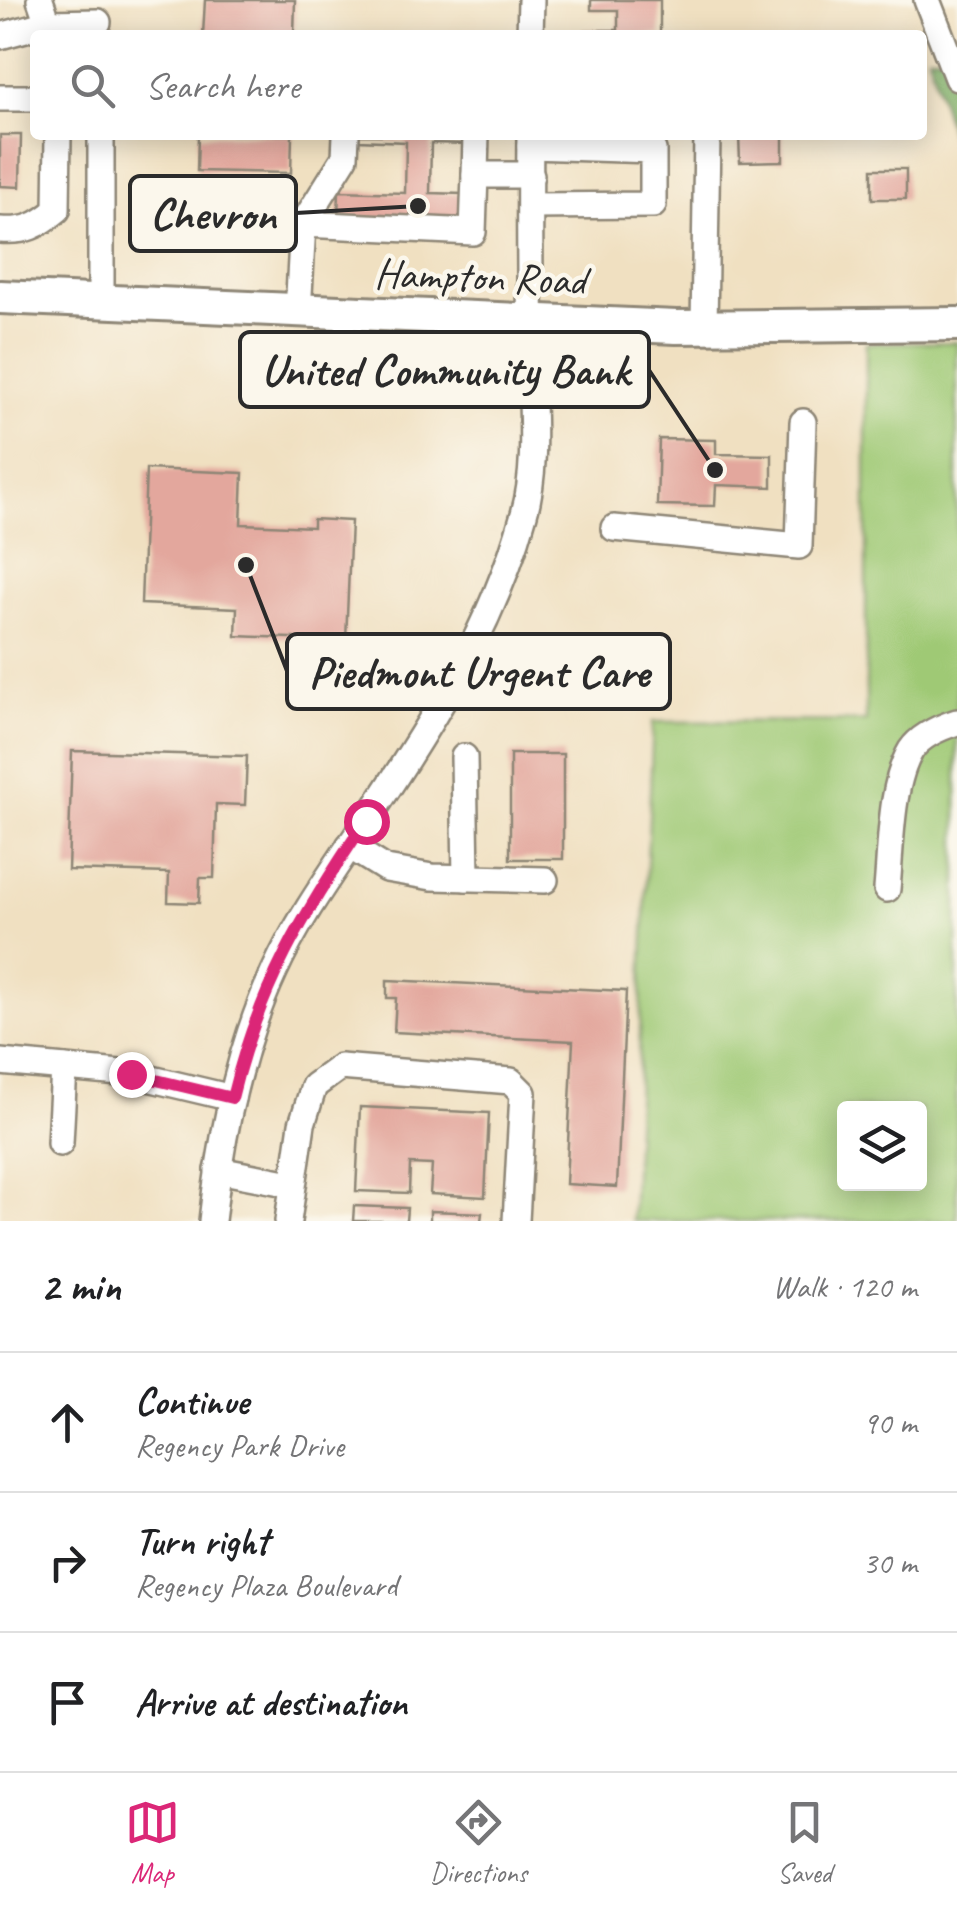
<!DOCTYPE html>
<html lang="en">
<head>
<meta charset="utf-8">
<style>
  :root { --surface:#fff; --page:#f2f2f2; --text:#202124; --muted:#757577; --line:#e0e0e0; --accent:#db2777 }
  body { margin:0; font-family:Caveat,sans-serif; background:var(--page); color:var(--text) }
  .controls { position:absolute; right:30px; bottom:30px; display:grid; overflow:hidden; border-radius:10px; box-shadow:0 5px 25px #0003 }
  .controls button { width:90px; height:90px; display:grid; place-items:center; padding:0; border:0; border-bottom:2px solid var(--line); background:var(--surface); color:var(--text); font:50px sans-serif }
  .stop { position:absolute; width:30px; height:30px; margin:-22px; border:8px solid #db2777; border-radius:50%; background:#fff }
  .stop.end { background:#db2777; border-color:#fff; box-shadow:0 2px 10px #0008 }
  .list { margin:0; padding:0; list-style:none }
  h2 { display:flex; justify-content:space-between; align-items:center; height:130px; margin:0; padding:0 40px; font-size:42px }
  h2 small { font-size:32px; font-weight:400; color:var(--muted) }
  .list li { display:grid; grid-template-columns:65px 1fr auto; gap:30px; align-items:center; box-sizing:border-box; height:140px; padding:0 40px; border-top:2px solid var(--line) }
  .list b { display:block; font-size:38px; white-space:nowrap }
  .list p { margin:0; font-size:32px; white-space:nowrap; color:var(--muted) }
  .list em { font-size:32px; font-style:normal; color:var(--muted) }
  .icon { flex:none; width:55px; height:55px; fill:none; stroke:currentColor; stroke-width:2; stroke-linecap:round; stroke-linejoin:round }
  .map { position:relative; flex:none; width:957px; height:1221px; overflow:hidden }
  .search { position:absolute; background:var(--surface); box-shadow:0 5px 25px #0003; left:30px; right:30px; top:30px; height:110px; display:flex; align-items:center; gap:25px; box-sizing:border-box; padding:0 35px; border-radius:10px; color:var(--muted); font-size:38px }
  .sheet { height:550px; background:var(--surface) }
  nav { display:flex; justify-content:space-around; align-items:center; box-sizing:border-box; height:140px; border-top:2px solid var(--line); background:var(--surface); font-size:28px; color:var(--muted) }
  nav a { display:grid; justify-items:center; gap:5px }
  nav .on { color:var(--accent) }
  .map>svg:first-child { display:block }
  .green { fill:#9fc975; stroke:#657a50; stroke-width:2.5; fill-rule:evenodd }
  .forest { fill:#7fad66; stroke:#556c48; stroke-width:2.5 }
  .building { fill:#e3a79d }
  .lines { fill:none; stroke-linecap:round; stroke-linejoin:round }
  .minor-casing { stroke:#8e8676; stroke-width:30 }
  .major-casing { stroke:#8e8676; stroke-width:38 }
  .minor { stroke:#fff; stroke-width:25 }
  .major { stroke:#fff; stroke-width:32 }
  .route { stroke:#db2777; stroke-width:12 }
  .labels { text-anchor:middle; dominant-baseline:central; stroke-width:9; stroke-linejoin:round; paint-order:stroke }
  .street-label { font-size:42px; fill:#2b2b2b; stroke:#fbf7ec }
  .leader { fill:none; stroke:#2b2b2b; stroke-width:4 }
  .callout-dot { fill:#2b2b2b; stroke:#fbf7ec; stroke-width:4 }
  .callout { fill:#fbf7ec; stroke:#2b2b2b; stroke-width:4 }
  .callout-label { font-size:45px; text-anchor:middle; font-weight:bold; fill:#2b2b2b }
</style>
</head>
<body>
<div class="map">
<svg width="957" height="1221" viewBox="0 0 957 1221">
  <rect width="100%" height="100%" fill="#fbf7ec"/>
  <filter id="ink" filterUnits="userSpaceOnUse"><feTurbulence type="fractalNoise" baseFrequency=".01" numOctaves="2"/><feDisplacementMap in="SourceGraphic" scale="20" xChannelSelector="R" yChannelSelector="G"/><feConvolveMatrix kernelMatrix="1 2 1 2 8 2 1 2 1" color-interpolation-filters="sRGB"/></filter>
  <filter id="wash" filterUnits="userSpaceOnUse"><feTurbulence type="fractalNoise" baseFrequency=".0048" numOctaves="4" result="noise"/><feDisplacementMap in="SourceGraphic" scale="40" xChannelSelector="R" yChannelSelector="G"/><feGaussianBlur stdDeviation="2.25" result="paint"/><feColorMatrix in="noise" values="0 0 0 0 0 0 0 0 0 0 0 0 0 0 0 0 0 1.4 0 .05"/><feComposite in="paint" operator="in"/></filter>
  <g filter="url(#wash)">
    <rect width="100%" height="100%" fill="#f0e0c1"/>
    <!-- green -->
    <path class="green" d="M957,342V1221H632L653,722L866,721V343ZM844,1108H920V1184H844Z"/>
    <!-- forest -->
    <path class="forest" d="M928,55H957V157Z"/>
    <g id="blocks">
      <!-- building -->
      <g class="building">
        <path d="M205,0H295L294,35H203Z"/>
        <path d="M591,0H660V35H585V30H618V10H591Z"/>
        <path d="M0,135H21L20,187L0,186Z"/>
        <path d="M198,135H292L291,173L197,171Z"/>
        <path d="M358,135H470V144L431,143L430,193L463,194V221L338,217L339,191L405,193L406,142L358,140Z"/>
        <path d="M739,135H783V161L740,162Z"/>
        <rect x="872" y="169" width="34" height="30"/>
        <path d="M659,439L716,440V454L772,455V487L716,485L715,506L657,505Z"/>
        <path d="M146,469L243,473L241,524L313,527V519L351,521L346,640L236,636L237,608L141,604Z"/>
        <path d="M72,751L247,756L245,805L216,804L214,878H200L199,903L168,902L169,873L68,870Z"/>
        <rect x="510" y="754" width="53" height="105"/>
        <path d="M387,980L626,991L617,1187L566,1184L573,1041L394,1032L396,998H387Z"/>
        <path d="M360,1107L489,1113L485,1197L430,1194L432,1165L410,1164L409,1193L356,1191Z"/>
        <path d="M354,1206L407,1208L406,1221H353Z"/>
        <path d="M430,1211L482,1213L481,1221H430Z"/>
      </g>
    </g>
  </g>
  <g filter="url(#ink)">
    <use href="#blocks" fill-opacity="0" stroke="#8e8676" stroke-width="2.5"/>
    <g class="lines">
      <defs>
        <g id="minor">
          <path d="M927,0L957,78"/>
          <path d="M48,35V23L98,22"/>
          <path d="M530,35L531,0"/>
          <path d="M0,36L48,23L40,0"/>
          <path d="M0,98H35"/>
          <path d="M101,135V302"/>
          <path d="M530,146L653,150V205L531,206"/>
          <path d="M475,175L476,135"/>
          <path d="M303,224L345,157L346,135"/>
          <path d="M0,230C25,232 38,226 57,210L58,135"/>
          <path d="M298,312L303,224L473,232L475,175H531"/>
          <path d="M704,327L707,135"/>
          <path d="M614,528L799,546L803,422"/>
          <path d="M464,757L466,878"/>
          <path d="M349,846L386,869L432,877L545,880"/>
          <path d="M887,889C891,848 890,785 911,750C921,735 941,727 957,722"/>
          <path d="M0,1062L131,1074L232,1098"/>
          <path d="M60,1143L64,1068"/>
          <path d="M218,1170L291,1184"/>
          <path d="M212,1221C221,1136 238,1050 274,972C298,919 333,871 365,823C430,726 493,628 524,514C537,469 532,416 531,370C530,292 529,213 530,135"/>
          <path d="M288,1221L302,1124L314,1086L340,1067L511,1081L523,1093L516,1221"/>
        </g>
        <path id="major" d="M0,297L676,327L957,324"/>
      </defs>
      <!-- minor casing -->
      <use href="#minor" class="minor-casing"/>
      <!-- major casing -->
      <use href="#major" class="major-casing"/>
      <!-- minor -->
      <use href="#minor" class="minor"/>
      <!-- major -->
      <use href="#major" class="major"/>
    </g>
  </g>
  <g class="lines" filter="url(#ink)">
    <!-- route -->
    <path class="route" d="M131,1074L232,1098C258,989 304,912 366,821"/>
  </g>
  <g class="labels">
    <!-- street labels -->
    <g class="street-label">
      <text transform="translate(480 277) rotate(2)">Hampton Road</text>
    </g>
  </g>
  <!-- callouts -->
  <path class="leader" d="M418 206L296 213M715 470L649 370M246 565L287 671"/>
  <g class="callout-dot">
    <circle cx="418" cy="206" r="10"/>
    <circle cx="715" cy="470" r="10"/>
    <circle cx="246" cy="565" r="10"/>
  </g>
  <g class="callout">
    <rect x="130" y="176" width="166" height="75" rx="10"/>
    <rect x="240" y="332" width="409" height="75" rx="10"/>
    <rect x="287" y="634" width="383" height="75" rx="10"/>
  </g>
  <g class="callout-label">
    <text x="213" y="229">Chevron</text>
    <text x="445" y="385">United Community Bank</text>
    <text x="479" y="687">Piedmont Urgent Care</text>
  </g>
</svg>
<div class="controls">
<button><svg class="icon" aria-label="layers" viewBox="0 0 24 24"><path d="M12 4l9 5-9 5-9-5zM3 14l9 5 9-5"/></svg></button>
</div>
<div class="stop" style="left:366px;top:821px"></div>
<div class="stop end" style="left:131px;top:1074px"></div>
<div class="search"><svg class="icon" aria-label="search" viewBox="0 0 24 24"><circle cx="10" cy="10" r="6"/><path d="M15 15l6 6"/></svg>Search here</div>
</div>
<section class="sheet">
<h2>2 min<small>Walk · 120 m</small></h2>
<ul class="list">
<li><svg class="icon" aria-label="ahead" viewBox="0 0 24 24"><path d="M12 20V5M6 11l6-6 6 6"/></svg><div><b>Continue</b><p>Regency Park Drive</p></div><em>90 m</em></li>
<li><svg class="icon" aria-label="right" viewBox="0 0 24 24"><path d="M7 20v-9h11M14 6l5 5-5 5"/></svg><div><b>Turn right</b><p>Regency Plaza Boulevard</p></div><em>30 m</em></li>
<li><svg class="icon" aria-label="arrive" viewBox="0 0 24 24"><path d="M6 21V4h12l-3 4 3 4H6"/></svg><div><b>Arrive at destination</b></div></li>
</ul>
</section>
<nav>
<a class="on"><svg class="icon" aria-label="map" viewBox="0 0 24 24"><path d="M3 6l6-2 6 2 6-2v14l-6 2-6-2-6 2zM9 4v14M15 6v14"/></svg>Map</a>
<a><svg class="icon" aria-label="directions" viewBox="0 0 24 24"><path d="M12 3l9 9-9 9-9-9zM9 14v-3h6M13 9l2 2-2 2"/></svg>Directions</a>
<a><svg class="icon" aria-label="saved" viewBox="0 0 24 24"><path d="M7 4h10v16l-5-4-5 4z"/></svg>Saved</a>
</nav>
</body>
</html>
